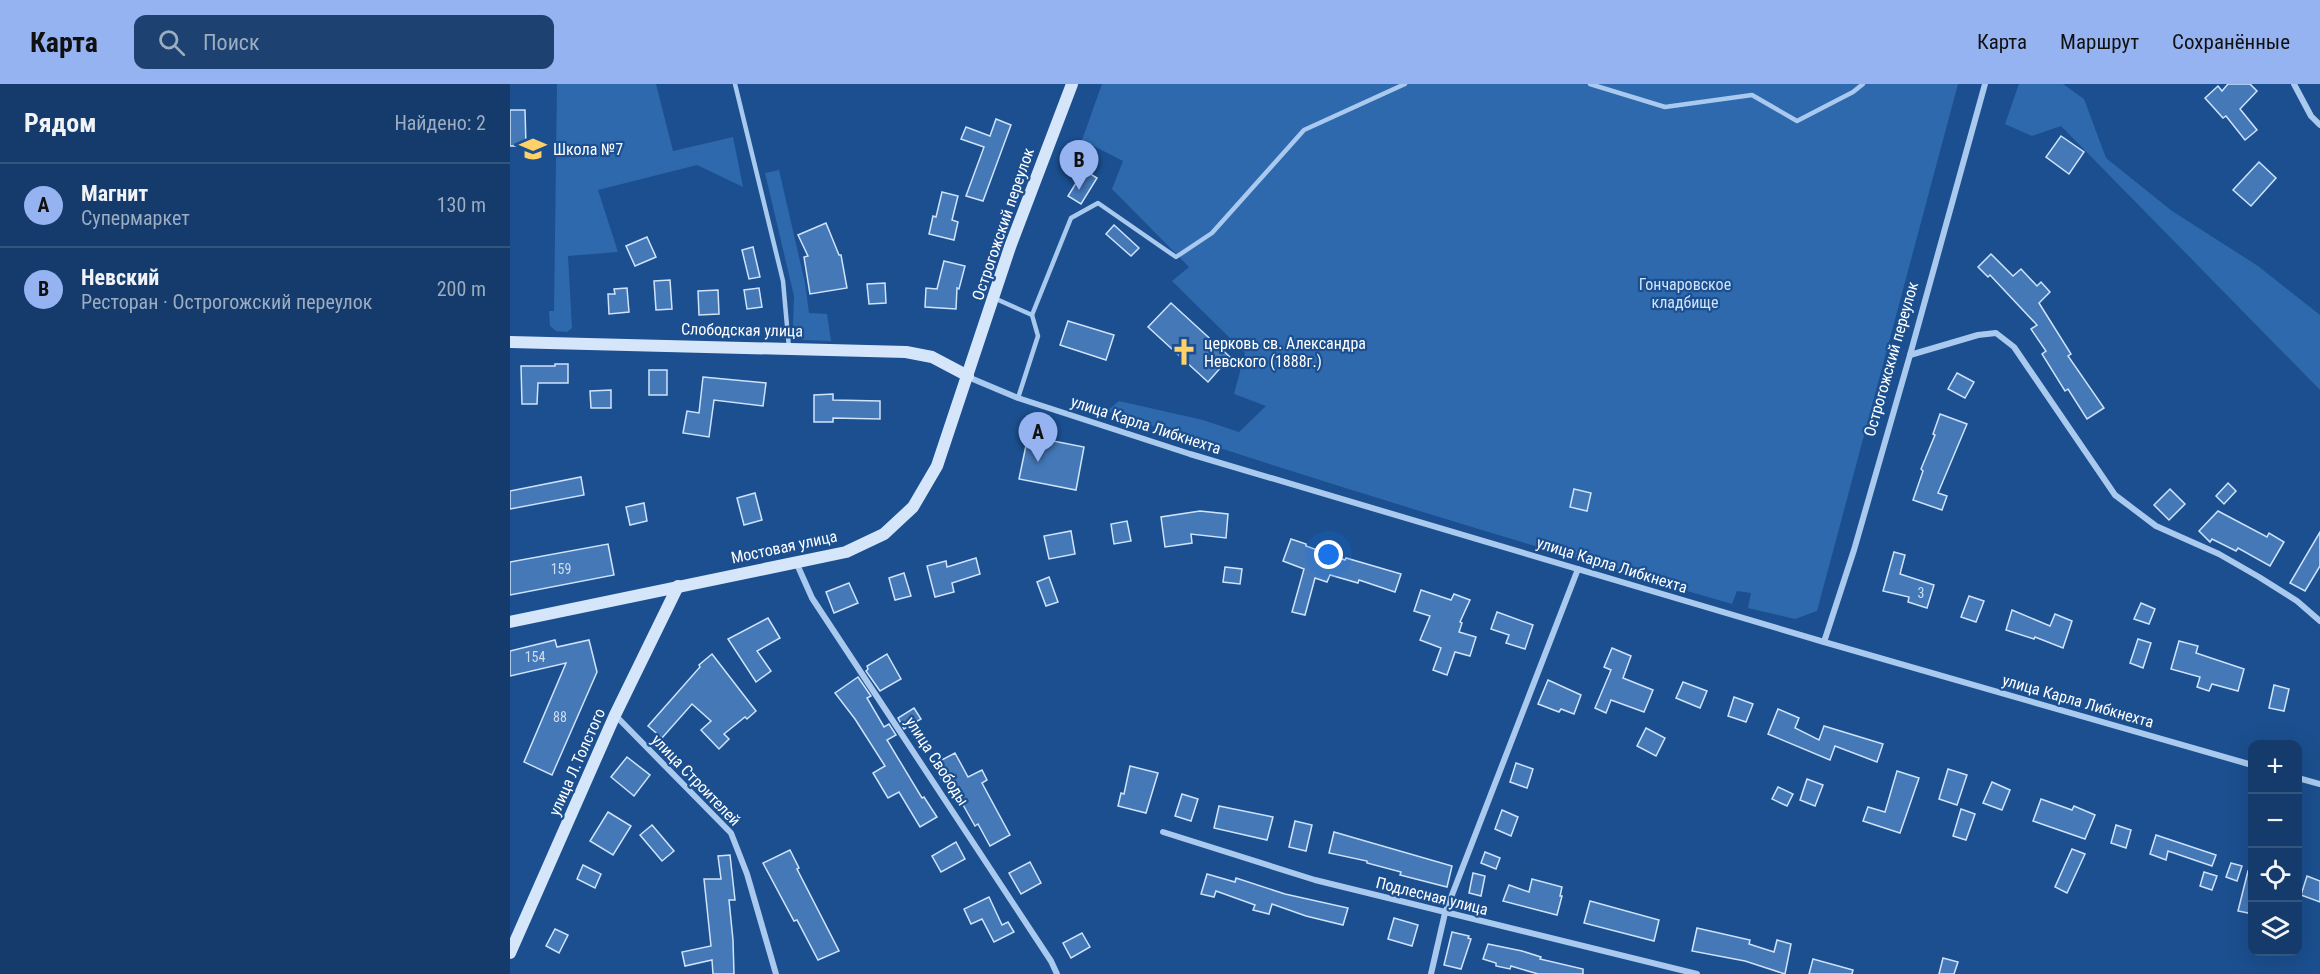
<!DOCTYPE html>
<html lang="ru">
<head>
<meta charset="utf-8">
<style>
  :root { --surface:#143b6b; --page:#1d4271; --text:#f1f3f6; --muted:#9dadc1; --line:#33557e; --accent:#95b2f1 }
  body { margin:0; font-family:"Roboto Condensed",sans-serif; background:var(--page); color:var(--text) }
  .controls { position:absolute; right:18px; bottom:18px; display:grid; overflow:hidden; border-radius:12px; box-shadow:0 6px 24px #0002 }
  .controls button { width:54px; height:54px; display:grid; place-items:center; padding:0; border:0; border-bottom:2px solid var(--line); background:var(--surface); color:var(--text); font:30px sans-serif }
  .you { position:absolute; left:819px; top:471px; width:21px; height:21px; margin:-15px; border:4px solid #fff; border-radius:50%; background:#1a73e8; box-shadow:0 0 0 9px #1a73e833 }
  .badge { display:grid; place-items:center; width:39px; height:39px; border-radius:50%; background:var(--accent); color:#111; font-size:20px; font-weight:700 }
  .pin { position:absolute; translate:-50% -50px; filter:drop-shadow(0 2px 3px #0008) }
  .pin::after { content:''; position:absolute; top:32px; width:21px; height:18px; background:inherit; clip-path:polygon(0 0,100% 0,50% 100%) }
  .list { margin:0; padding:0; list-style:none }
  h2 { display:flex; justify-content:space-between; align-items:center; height:78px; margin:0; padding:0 24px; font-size:26px }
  h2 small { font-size:20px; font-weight:400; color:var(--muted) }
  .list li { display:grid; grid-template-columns:39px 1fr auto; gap:18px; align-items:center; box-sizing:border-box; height:84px; padding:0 24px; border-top:2px solid var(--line) }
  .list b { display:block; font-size:22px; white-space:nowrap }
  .list p { margin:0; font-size:20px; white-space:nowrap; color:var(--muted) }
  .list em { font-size:20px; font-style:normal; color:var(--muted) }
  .icon { flex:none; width:33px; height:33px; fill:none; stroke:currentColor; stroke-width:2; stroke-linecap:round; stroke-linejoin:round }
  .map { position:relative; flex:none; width:1810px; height:890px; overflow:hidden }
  header { display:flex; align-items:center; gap:36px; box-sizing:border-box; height:84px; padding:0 30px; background:var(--accent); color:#111 }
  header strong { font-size:28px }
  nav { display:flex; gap:33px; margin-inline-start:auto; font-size:21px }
  .search { width:420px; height:54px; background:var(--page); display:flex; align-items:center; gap:15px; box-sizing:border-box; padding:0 21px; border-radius:12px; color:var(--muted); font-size:22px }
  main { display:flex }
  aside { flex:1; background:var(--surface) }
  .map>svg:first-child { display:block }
  .green { fill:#2e69ad }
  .building { fill:#4478b7; stroke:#cfe3fa; stroke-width:1.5 }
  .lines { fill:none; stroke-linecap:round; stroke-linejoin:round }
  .lane { stroke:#a9c9ee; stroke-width:4.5 }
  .street { stroke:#a9c9ee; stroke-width:6 }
  .secondary { stroke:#d6e6fa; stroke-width:12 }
  .labels { text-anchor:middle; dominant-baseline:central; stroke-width:4.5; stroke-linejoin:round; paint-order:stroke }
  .number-label { font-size:14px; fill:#d0dded }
  .poi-label { font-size:16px; fill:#fff; stroke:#1b4f8f; text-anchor:start }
  .street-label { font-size:16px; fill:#fff; stroke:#1b4f8f }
  .park-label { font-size:16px; fill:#cfe3fa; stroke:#1b4f8f }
</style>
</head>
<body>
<header>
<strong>Карта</strong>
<div class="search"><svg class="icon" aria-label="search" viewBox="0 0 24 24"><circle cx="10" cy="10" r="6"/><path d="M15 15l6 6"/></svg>Поиск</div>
<nav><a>Карта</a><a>Маршрут</a><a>Сохранённые</a></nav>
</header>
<main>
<aside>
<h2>Рядом<small>Найдено: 2</small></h2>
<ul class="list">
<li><span class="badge">A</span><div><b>Магнит</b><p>Супермаркет</p></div><em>130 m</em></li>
<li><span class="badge">B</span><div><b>Невский</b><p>Ресторан · Острогожский переулок</p></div><em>200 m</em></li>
</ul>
</aside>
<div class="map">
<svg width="1810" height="890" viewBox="0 0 1810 890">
  <rect width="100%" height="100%" fill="#1b4f8f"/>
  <!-- green -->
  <g class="green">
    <path d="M47,0H146L163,67L223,53L233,103L187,81L88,106L108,168L58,172L62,244L57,248L46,247L40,242L39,227H44Z"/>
    <path d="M592,0H1448L1307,527L1285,535L1238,524L1241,509L1227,507L1222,520C1012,459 803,396 597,327L609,317L693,336L729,348L756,322L724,310L735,269L662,197L679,183L602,105L613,77L572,56Z"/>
    <path d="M1509,0H1553L1574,15L1596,74L1662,127L1748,182L1810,231V306L1551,42L1522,52L1495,40Z"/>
    <path d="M269,86L295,199L299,229L317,230L321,257L293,256L286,251L283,241L284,212L255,89Z"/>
  </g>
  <!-- building -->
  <g class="building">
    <path d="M1718,0H1740L1747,7L1730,25L1747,46L1735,56L1716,32L1713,34L1695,14L1708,2L1712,7Z"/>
    <path d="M0,26H15L16,62H0Z"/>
    <path d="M486,35L501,41L473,117L456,112L474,63L451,55L456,43L480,52Z"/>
    <path d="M1551,52L1574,68L1559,90L1536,73Z"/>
    <path d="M1749,78L1766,94L1741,122L1723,106Z"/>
    <path d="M574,86L587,94L571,120L558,112Z"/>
    <path d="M432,108L448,112L442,136L448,138L444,156L419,150L423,132L426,133Z"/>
    <path d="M316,139L329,171H331L337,204L300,210L294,173L298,172L288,151Z"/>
    <path d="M604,141L629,164L621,172L596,150Z"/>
    <path d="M137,153L146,173L125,182L116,162Z"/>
    <path d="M243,163L250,193L239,195L232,166Z"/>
    <path d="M1481,170L1503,192L1511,185L1527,202L1531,198L1540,208L1529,219L1561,270L1558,272L1594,324L1577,335L1558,305L1555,307L1532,270L1536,267L1521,245L1527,241L1480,191L1478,193L1468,183Z"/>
    <path d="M434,177L455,182L449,205L447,204L446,225L415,223L416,204L427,205Z"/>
    <path d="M160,196L162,225L146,226L144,197Z"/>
    <path d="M375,199L376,219L359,220L357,200Z"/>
    <path d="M117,204L119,228L99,230L98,210H105L104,205Z"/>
    <path d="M249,204L252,223L237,225L234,206Z"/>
    <path d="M208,206L209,230L189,231L188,207Z"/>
    <path d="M661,219L720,273L698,298L638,243Z"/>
    <path d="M558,237L604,251L596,276L550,261Z"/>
    <path d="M45,280H58V299H28L27,320H12L11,282H45Z"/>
    <rect x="139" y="286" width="18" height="25"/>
    <path d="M1447,289L1464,298L1455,314L1438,305Z"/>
    <path d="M193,293L256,299L253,322L204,316L199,353L173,349L177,327L189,329Z"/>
    <path d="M101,306V324H81L80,307Z"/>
    <path d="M323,310V316L370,317V335L323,334V338H304V311Z"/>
    <path d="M1430,330L1457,340L1428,409L1437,412L1432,426L1403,416L1413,387L1411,385L1425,351L1423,350Z"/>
    <path d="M518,352L574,363L566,406L509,395Z"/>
    <path d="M71,393L74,411L0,425V407Z"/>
    <path d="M1718,399L1726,407L1714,420L1706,412Z"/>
    <path d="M1064,405L1081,409L1077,427L1060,423Z"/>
    <path d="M1660,405L1675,420L1659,436L1644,421Z"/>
    <path d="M245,409L252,436L234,441L227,414Z"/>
    <path d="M134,419L137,437L120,441L116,423Z"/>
    <path d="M690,427L718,430L716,454L681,450L682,459L655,463L651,433Z"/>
    <path d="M1708,427L1757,453L1759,449L1774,458L1760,482L1728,464L1726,467L1702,455L1700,458L1689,447Z"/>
    <path d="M617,437L621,457L604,460L601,440Z"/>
    <path d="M561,447L565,470L539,475L534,452Z"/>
    <path d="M1810,448V482L1795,507L1780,499Z"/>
    <path d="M781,455L796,460V462L835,476L836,474L891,490L885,508L849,496L848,499L820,491L817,498L805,494L795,531L782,528L794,485L773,477Z"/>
    <path d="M98,460L104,491L0,511V478Z"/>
    <path d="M1384,468L1395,471L1390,490L1424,501L1417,524L1398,518L1399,513L1373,507Z"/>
    <path d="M466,474L470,490L442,499L444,508L425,513L417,482L436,477L437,483Z"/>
    <path d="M715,483L732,485L730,500L713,498Z"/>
    <path d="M394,489L401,512L385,516L379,494Z"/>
    <path d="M539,493L548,518L536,522L527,498Z"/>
    <path d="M339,499L348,519L324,529L316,508Z"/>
    <path d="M911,506L941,516L944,510L960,516L950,538L952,539L949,548L966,553L960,572L945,568L937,591L923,586L931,564L910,556L920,532L904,527Z"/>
    <path d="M1459,512L1474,517L1466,538L1451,533Z"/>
    <path d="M1631,519L1645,525L1639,540L1624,535Z"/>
    <path d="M1502,526L1540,542L1545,530L1562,537L1553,564L1525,553L1524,555L1496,546Z"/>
    <path d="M987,528L1023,541L1015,565L996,559L999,551L981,545Z"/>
    <path d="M258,534L270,554L247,567L261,587L246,598L218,555Z"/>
    <path d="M1628,555L1641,559L1633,584L1620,579Z"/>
    <path d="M45,556L47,563L79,556L87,588L42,691L14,678L56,579L0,592V567Z"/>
    <path d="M1669,557L1688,562L1686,569L1734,585L1728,607L1702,600L1699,607L1687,603L1690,593L1661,585Z"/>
    <path d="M1102,564L1121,572L1113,594L1143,606L1134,628L1101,616L1096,629L1085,624L1101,586L1094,583Z"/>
    <path d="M202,570L246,627L237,635L235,633L214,650L219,655L209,665L191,646L201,637L182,620L152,654L138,642L190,583L189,581Z"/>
    <path d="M377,570L391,595L370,607L356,587L358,585L357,582Z"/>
    <path d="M348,593L361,612L357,614L374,643L379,640L386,651L377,656L412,714L414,713L427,733L410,743L389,708L378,714L363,689L375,682L345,635L325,609Z"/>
    <path d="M1038,596L1071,611L1064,630L1051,625L1049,628L1028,620Z"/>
    <path d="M1173,598L1197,607L1190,624L1166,614Z"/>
    <path d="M1764,601L1779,605L1774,627L1759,624Z"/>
    <path d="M1224,613L1243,620L1236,638L1218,632Z"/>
    <path d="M404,624L411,635L394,645L388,634Z"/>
    <path d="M1268,625L1289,634L1285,644L1309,656L1314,642L1373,660L1367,678L1325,662L1320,676L1258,650Z"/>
    <path d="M1136,644L1155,654L1146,672L1127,662Z"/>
    <path d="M445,669L458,693L472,686L477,696L472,699L500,751L480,762L468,740L465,742L448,712L445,714L435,694L432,696L424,680Z"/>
    <path d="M117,673L140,691L124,712L101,693Z"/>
    <path d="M1006,679L1023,685L1017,704L1000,698Z"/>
    <path d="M620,682L648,689L636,729L608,722L611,709L614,710Z"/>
    <path d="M1438,685L1457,691L1447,721L1429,715Z"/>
    <path d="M1387,687L1409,694L1390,749L1353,737L1358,723L1375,728Z"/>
    <path d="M1297,695L1313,701L1305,722L1290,716Z"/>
    <path d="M1482,698L1500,706L1492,726L1473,719Z"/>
    <path d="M1268,703L1283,710L1277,722L1262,715Z"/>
    <path d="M672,710L688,715L681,737L665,732Z"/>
    <path d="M1531,715L1562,726L1564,722L1585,731L1575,755L1523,737Z"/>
    <path d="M709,722L763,733L757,756L704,744Z"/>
    <path d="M1451,725L1465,730L1456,756L1443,752Z"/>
    <path d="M992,726L1008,733L1001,752L985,745Z"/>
    <path d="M98,728L121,742L103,771L80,757Z"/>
    <path d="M785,737L802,741L796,767L779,763Z"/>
    <path d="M142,741L164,767L152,777L130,751Z"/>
    <path d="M1606,741L1621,746L1616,764L1601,759Z"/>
    <path d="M824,748L942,782L937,803L890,791L891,788L857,779V777L819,769Z"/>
    <path d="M1646,751L1706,771L1702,782L1658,767L1656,776L1640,770Z"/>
    <path d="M446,758L455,775L431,788L422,772Z"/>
    <path d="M1562,765L1575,770L1557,809L1545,803Z"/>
    <path d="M280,766L289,784L287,785L329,867L308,876L287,836L284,837L253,779Z"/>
    <path d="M975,768L990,774L986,785L971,779Z"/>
    <path d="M220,771L225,816H219L223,856L224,890H203L202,876L175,882L172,868L201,862L194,795H211L208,772Z"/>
    <path d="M520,778L531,799L511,810L499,789Z"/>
    <path d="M1721,779L1732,782L1727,797L1716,793Z"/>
    <path d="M73,781L91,790L85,804L67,795Z"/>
    <path d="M1738,787L1743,788V830L1728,827Z"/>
    <path d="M1694,788L1707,792L1702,806L1690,802Z"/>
    <path d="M963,789L975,792L971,812L959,809Z"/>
    <path d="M697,790L725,798L726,794L775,810L838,824L833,841L796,832L762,820L759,830L743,826L745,821L706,807L704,813L691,810Z"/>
    <path d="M1797,792L1810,797V818L1791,811Z"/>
    <path d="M1022,795L1052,803L1050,812H1052L1047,831L993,817L999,801L1019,808Z"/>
    <path d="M479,813L492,841L498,838L504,848L484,858L472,835L461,840L454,825Z"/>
    <path d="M1080,817L1149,836L1144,857L1074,839Z"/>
    <path d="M884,834L908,841L902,862L878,855Z"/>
    <path d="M1187,844L1240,856L1239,860L1264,868L1267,856L1281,860L1275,890L1235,877L1182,867Z"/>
    <path d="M45,845L58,851L49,869L36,862Z"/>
    <path d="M942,848L959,852L958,854L961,855L951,885L934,881Z"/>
    <path d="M572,849L580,863L561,874L553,859Z"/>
    <path d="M978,860L1012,867L1031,873L1030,875L1073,885V890H1028L1001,882L1000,885L986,882V879L973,875Z"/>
    <path d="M1433,874L1448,878L1444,890H1429Z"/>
    <path d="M1303,875L1343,886L1342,890H1299Z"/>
  </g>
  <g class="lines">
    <!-- lane -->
    <g class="lane">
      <path d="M225,0L273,197L279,264"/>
      <path d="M1080,0L1155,23L1242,11L1287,37L1343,8L1353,0"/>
      <path d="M484,214L522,231"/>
      <path d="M508,314L528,252L522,231L561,134L588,119L666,173L702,149L794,46L895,0"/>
    </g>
    <!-- street -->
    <g class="street">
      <path d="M1784,0L1801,32L1810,41"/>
      <path d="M1400,271L1468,251L1486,249L1504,263L1605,411L1646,442L1709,470L1749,493L1787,517L1810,537"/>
      <path d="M458,293L508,314L680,370L1314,558L1742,681"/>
      <path d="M286,478L302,514L541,877L547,890"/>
      <path d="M1314,558L1344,466L1400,271L1475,0"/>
      <path d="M105,631L221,749L237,790L266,890"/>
      <path d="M1788,694L1810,700"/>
      <path d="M653,748L805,796L1187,890"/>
      <path d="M921,890L935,829L1068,485"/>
    </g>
    <!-- secondary -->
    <g class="secondary">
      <path d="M0,258L396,268L422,273L458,292"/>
      <path d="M0,538L336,468L374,450L403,423L427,382L500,163L562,0"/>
      <path d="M0,869L105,631L168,502"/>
    </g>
  </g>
  <!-- icons -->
  <defs>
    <symbol id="school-bare" viewBox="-9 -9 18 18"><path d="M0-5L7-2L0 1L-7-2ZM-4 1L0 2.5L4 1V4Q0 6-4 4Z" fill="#ffd166" stroke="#1b4f8f" stroke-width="2.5" paint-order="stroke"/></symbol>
    <symbol id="church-bare" viewBox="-9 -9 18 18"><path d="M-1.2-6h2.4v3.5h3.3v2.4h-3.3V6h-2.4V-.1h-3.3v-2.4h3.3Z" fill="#ffd166" stroke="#1b4f8f" stroke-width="2.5" paint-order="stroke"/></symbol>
  </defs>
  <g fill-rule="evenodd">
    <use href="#school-bare" x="4" y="46" width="38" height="38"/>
    <use href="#church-bare" x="655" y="249" width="38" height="38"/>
  </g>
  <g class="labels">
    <!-- number labels -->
    <g class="number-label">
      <text x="51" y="485">159</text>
      <text x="1411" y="509">3</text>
      <text x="25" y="573">154</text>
      <text x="50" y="633">88</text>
    </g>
    <!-- poi labels -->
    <g class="poi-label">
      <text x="43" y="65">Школа №7</text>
      <text x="694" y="259">церковь св. Александра<tspan x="694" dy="18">Невского (1888г.)</tspan></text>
    </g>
    <!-- street labels -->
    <g class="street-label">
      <text transform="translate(493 140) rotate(-71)">Острогожский переулок</text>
      <text transform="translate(232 246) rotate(1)">Слободская улица</text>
      <text transform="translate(1381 275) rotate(-74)">Острогожский переулок</text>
      <text transform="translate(636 341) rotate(18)">улица Карла Либкнехта</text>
      <text transform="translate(274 463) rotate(-12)">Мостовая улица</text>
      <text transform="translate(1102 481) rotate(17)">улица Карла Либкнехта</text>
      <text transform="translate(1568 617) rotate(16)">улица Карла Либкнехта</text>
      <text transform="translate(427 677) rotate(57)">улица Свободы</text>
      <text transform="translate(67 678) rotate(-66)">улица Л.Толстого</text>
      <text transform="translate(186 696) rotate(46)">улица Строителей</text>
      <text transform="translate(922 812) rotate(14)">Подлесная улица</text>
    </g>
    <!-- park labels -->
    <g class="park-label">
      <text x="1175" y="200">Гончаровское<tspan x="1175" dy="18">кладбище</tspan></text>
    </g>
  </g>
</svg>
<div class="controls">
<button>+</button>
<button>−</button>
<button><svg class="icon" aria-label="locate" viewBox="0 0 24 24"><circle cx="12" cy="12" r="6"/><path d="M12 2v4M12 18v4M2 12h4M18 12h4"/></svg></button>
<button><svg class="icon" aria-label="layers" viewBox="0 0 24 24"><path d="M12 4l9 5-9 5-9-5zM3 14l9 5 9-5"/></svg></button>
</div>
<div class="you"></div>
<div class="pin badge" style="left:528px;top:378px">A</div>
<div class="pin badge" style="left:569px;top:106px">B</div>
</div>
</main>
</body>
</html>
